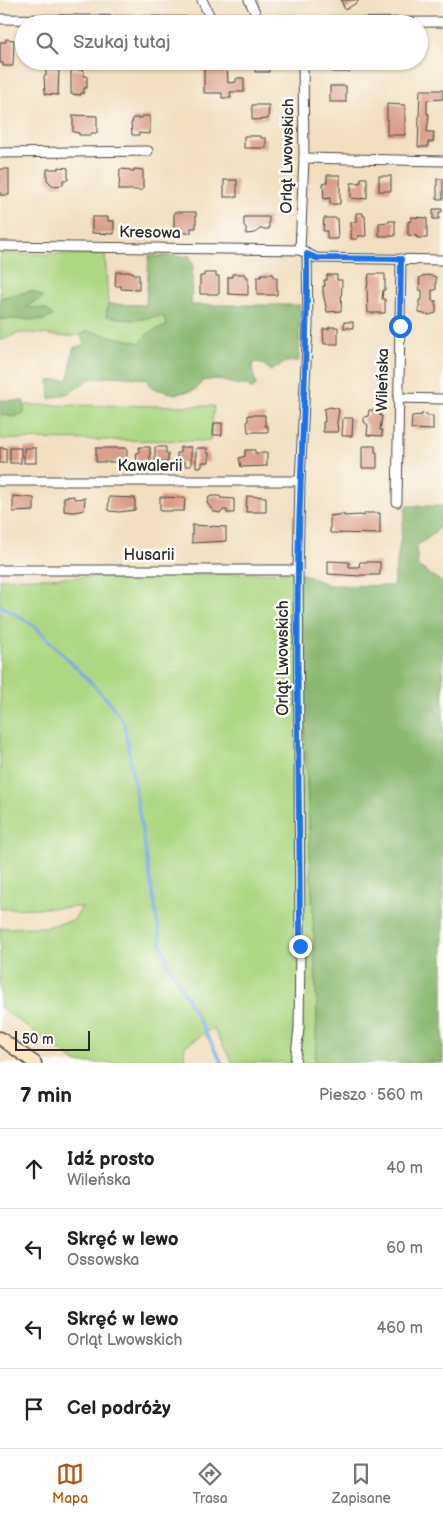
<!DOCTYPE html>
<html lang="pl">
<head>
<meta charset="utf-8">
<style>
  :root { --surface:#fff; --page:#f2f2f2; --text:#222; --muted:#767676; --line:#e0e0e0; --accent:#b45309 }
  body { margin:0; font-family:"Balsamiq Sans",sans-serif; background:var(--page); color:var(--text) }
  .scale { position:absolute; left:15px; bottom:12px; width:75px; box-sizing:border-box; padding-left:5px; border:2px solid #2b2b2b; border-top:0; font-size:14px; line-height:18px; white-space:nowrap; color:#2b2b2b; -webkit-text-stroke:4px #fdfcf7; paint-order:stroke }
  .stop { position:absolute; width:15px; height:15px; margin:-11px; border:4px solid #1a73e8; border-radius:50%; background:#fff }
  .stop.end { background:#1a73e8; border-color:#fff; box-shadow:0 1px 5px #0008 }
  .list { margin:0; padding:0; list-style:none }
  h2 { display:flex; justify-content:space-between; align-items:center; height:65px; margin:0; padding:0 20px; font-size:21px }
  h2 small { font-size:16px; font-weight:400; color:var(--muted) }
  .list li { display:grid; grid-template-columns:32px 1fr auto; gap:15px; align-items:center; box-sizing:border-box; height:80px; padding:0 20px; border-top:1px solid var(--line) }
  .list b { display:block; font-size:19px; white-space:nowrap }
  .list p { margin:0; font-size:16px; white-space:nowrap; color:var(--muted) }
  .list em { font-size:16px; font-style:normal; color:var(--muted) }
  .icon { flex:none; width:28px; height:28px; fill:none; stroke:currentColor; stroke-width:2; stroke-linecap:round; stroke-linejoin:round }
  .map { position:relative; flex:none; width:443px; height:1063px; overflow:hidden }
  .search { position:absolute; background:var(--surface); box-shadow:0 1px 4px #0004; left:15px; right:15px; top:15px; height:55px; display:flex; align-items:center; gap:12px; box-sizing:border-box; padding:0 18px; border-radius:28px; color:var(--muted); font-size:19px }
  .sheet { height:385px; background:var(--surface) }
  nav { display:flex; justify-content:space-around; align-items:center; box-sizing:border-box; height:70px; border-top:1px solid var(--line); background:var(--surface); font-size:14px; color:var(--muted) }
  nav a { display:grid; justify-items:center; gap:2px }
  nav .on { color:var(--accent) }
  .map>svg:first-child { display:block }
  .green { fill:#add782; stroke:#6c8156 }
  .forest { fill:#8ab870; stroke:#5a724e }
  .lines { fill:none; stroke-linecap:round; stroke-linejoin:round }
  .stream { stroke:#7bace6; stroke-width:3 }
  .building { fill:#d99f89 }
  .street-casing { stroke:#494641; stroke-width:11 }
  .secondary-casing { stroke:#494641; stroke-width:15 }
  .street { stroke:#fff; stroke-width:9 }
  .secondary { stroke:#fde5c5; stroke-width:12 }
  .route { stroke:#1a73e8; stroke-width:6 }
  .labels { text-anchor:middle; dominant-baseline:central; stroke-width:5; stroke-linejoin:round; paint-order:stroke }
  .street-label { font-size:16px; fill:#2b2b2b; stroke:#fdfcf7 }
</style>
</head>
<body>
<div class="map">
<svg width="443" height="1063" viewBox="0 0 443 1063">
  <rect width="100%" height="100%" fill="#fdfcf7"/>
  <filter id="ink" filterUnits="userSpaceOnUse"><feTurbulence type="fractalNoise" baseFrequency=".02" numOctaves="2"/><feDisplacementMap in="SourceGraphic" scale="10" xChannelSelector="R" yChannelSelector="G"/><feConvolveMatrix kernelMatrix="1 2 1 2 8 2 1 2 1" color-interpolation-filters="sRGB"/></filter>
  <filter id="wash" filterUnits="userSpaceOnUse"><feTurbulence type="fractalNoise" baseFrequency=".0096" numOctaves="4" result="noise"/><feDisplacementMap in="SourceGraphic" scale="20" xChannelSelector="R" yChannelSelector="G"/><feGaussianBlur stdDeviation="1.12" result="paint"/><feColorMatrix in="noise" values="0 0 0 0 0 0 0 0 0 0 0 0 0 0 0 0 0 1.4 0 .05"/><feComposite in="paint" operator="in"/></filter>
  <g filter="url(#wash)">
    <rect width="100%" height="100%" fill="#f1dfc0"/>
    <!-- green -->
    <g class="green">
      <path d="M0,254H105L108,304L106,316L132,320L163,316L168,326L141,343L87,331C71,343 42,331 22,333C14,333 7,339 0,341V319L45,320L25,307L42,297L32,291L0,298Z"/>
      <path d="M24,405L214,406L210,441L0,439V414L13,417L24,413Z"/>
      <path d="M298,572L317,1011L315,1063H233L213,1028L185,1046L184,1059L192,1063H77L0,1007V928L45,927L74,920L82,907L0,909V579Z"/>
    </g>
    <!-- forest -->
    <g class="forest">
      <path d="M149,256H190L193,265L191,305H300L299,361L286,362L270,371C265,365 261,361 253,363L252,368L256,385L252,390L248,385H238L216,379L202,381L196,390L175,394L152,388L147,379L115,376L90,379L69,393L50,399L49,381L69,379L73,348L84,345L81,335L87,331L141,343C146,332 156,329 167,326L163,316L132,320L106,316L108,304L146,305Z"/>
      <path d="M32,291L43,297L26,307L46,309L53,316L45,320L0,319V298Z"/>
      <path d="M0,400L24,401V413L13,417L0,414Z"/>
      <path d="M406,506H443C443,529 435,534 416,546L418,566L443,583V1063H315L317,1011L298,572L329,585L393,586Z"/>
    </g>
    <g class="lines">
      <!-- stream -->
      <path class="stream" d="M0,605L36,627L108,700L124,723L161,943L168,963L222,1063"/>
    </g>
    <g id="blocks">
      <!-- building -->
      <g class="building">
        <path d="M341,0H358V2L345,10Z"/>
        <path d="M6,39L14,40L13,66H3V63H0V42H6Z"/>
        <path d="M254,61H269V72H255Z"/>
        <path d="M330,61H350V72H332Z"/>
        <path d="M227,62L228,83L236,82V79L238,78H244V92H230L231,98H222V93H204V63Z"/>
        <path d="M46,70H59L58,95L45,94L44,76H46Z"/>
        <path d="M71,70H81L84,71V76H87V88H84V93H81V95L71,94Z"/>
        <rect x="330" y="86" width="16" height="16"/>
        <path d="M420,90H443V99L427,100V114H429L427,132H434L433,142H428V147H418Z"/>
        <path d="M387,104L405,105V135H387Z"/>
        <path d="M252,105H269L268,119L252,120Z"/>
        <path d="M73,115L97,116V133H91V135H79V133L73,132Z"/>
        <path d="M142,116H150V134L139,133V135H132L131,123H132L133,118H142Z"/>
        <path d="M244,136H261V138H266V148H244Z"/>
        <path d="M59,167L68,168V180H63V185L53,186L47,180V169H58Z"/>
        <rect x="0" y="169" width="9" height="26"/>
        <path d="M120,169L131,170V171H134V169L143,170V190H119Z"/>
        <path d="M327,175H340V204H330V198L324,199L323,184L327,182Z"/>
        <rect x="379" y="176" width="12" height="15"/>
        <path d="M361,178H367V198L360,199L351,198V183H359V182H361Z"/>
        <rect x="437" y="179" width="6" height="20"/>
        <rect x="224" y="180" width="13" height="17"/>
        <path d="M433,209H442V212H439V219H433Z"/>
        <path d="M174,212H196V228H191V233H179V228H174Z"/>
        <path d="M356,213H363V216H365L366,236H358V239H351V222H356Z"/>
        <path d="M92,217H108V221H114V234L92,233Z"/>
        <path d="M244,217H269V229H260L255,233L246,234V227H244Z"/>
        <path d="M411,217L427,218V238H417V236L408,235V222L411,221Z"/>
        <path d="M324,218H337L338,239H327V231H323Z"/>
        <path d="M389,221H395V236H379V223L389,222Z"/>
        <path d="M116,272H133L134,274L139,275V290L121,289V286H115Z"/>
        <path d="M204,273H216V276H219V294H200V276H204Z"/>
        <path d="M232,274H245V277H248V295L228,294V277H232Z"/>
        <path d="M261,274H273V277L277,278V295H257V277H261Z"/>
        <path d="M369,274H385V290H383L382,299H385V313H368L367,289Z"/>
        <path d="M327,275H337V280H342L341,311L327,312L323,293V286H325L324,280H327Z"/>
        <path d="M427,275L436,277V290H432V301H436V313L429,315L419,313V300H422V290H419L420,277Z"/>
        <rect x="344" y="322" width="9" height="6"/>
        <path d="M329,327H338V344H324L323,329H329Z"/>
        <path d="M330,407L339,409L337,423L338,432H323V422H325L324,409Z"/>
        <path d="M369,410H380V416H382L380,430H382V436L367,435L368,425L364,422V417L368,416Z"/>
        <path d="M422,413L427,414V416H433V430L411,429L412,416L422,415Z"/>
        <path d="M248,415H265V426H268V432H248L247,422L248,420Z"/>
        <path d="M343,418H353L352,436H342Z"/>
        <path d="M214,423H222V435H213Z"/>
        <path d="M362,446H375V452H377V468H362Z"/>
        <path d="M139,447H150V466H144V462H137L136,453H139Z"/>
        <path d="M155,447H166V453H168V462H161V466H155Z"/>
        <path d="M180,447H191V466H185V462H177V453H180Z"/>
        <rect x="0" y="448" width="6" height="15"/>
        <rect x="10" y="448" width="11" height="15"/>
        <rect x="24" y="448" width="12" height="15"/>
        <rect x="96" y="448" width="31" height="14"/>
        <path d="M196,448H207V453H209V462H202V467H196Z"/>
        <path d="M245,450H255V453H267V466L241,467L239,458L245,456Z"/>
        <path d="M13,496L34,498V511L13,512Z"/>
        <path d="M74,496V499L85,498L84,510L74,512L64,511V497Z"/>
        <path d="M212,496H220L221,499L222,498L234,499V513H227V510H223L221,513L214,512L207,503L209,497Z"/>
        <path d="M247,496L266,497V512H246Z"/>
        <path d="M109,497L135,498V510L119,512L109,511L108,510Z"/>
        <path d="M160,497L185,498L184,511H160Z"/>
        <path d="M365,513H380V534L330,533V516L344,514V516L361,515L364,516Z"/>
        <path d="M192,525L226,527V541L192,543Z"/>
        <path d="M328,561L349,562V567H359L360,562H380V575H360V576L328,574Z"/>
      </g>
    </g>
  </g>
  <g filter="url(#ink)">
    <use href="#blocks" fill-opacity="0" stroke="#494641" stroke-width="1"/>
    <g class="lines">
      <defs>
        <g id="street">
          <path d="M202,0L212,21"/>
          <path d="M249,0L255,12V22"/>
          <path d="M0,19L303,23L443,22"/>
          <path d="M0,153L148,151"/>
          <path d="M304,158L443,161"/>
          <path d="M0,246L300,250L316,258L443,260"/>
          <path d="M300,250L304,158L303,61"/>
          <path d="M398,398L443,399"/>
          <path d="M0,481H300"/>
          <path d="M397,502L401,259"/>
          <path d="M0,570H298"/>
          <path d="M295,1063L299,1028L300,947L298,570L300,481L308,325L307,254"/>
        </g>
        <path id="secondary" d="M0,1038L35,1063"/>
      </defs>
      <!-- street casing -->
      <use href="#street" class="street-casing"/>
      <!-- secondary casing -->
      <use href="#secondary" class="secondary-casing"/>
      <!-- street -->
      <use href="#street" class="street"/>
      <!-- secondary -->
      <use href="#secondary" class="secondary"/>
    </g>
  </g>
  <g class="lines" filter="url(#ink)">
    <!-- route -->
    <path class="route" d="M300,946C300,821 296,693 298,568C300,463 308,358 307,254L316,258L401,259L400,326"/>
  </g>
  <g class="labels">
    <!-- street labels -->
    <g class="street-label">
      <text transform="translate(288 156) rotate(-89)">Orląt Lwowskich</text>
      <text transform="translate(150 233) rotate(1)">Kresowa</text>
      <text transform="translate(383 380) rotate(-89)">Wileńska</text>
      <text x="150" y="466">Kawalerii</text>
      <text x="149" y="555">Husarii</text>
      <text transform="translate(283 658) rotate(-90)">Orląt Lwowskich</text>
    </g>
  </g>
</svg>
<div class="scale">50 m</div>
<div class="stop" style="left:400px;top:326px"></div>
<div class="stop end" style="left:300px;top:946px"></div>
<div class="search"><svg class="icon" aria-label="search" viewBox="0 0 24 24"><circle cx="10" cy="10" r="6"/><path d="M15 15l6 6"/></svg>Szukaj tutaj</div>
</div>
<section class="sheet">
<h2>7 min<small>Pieszo · 560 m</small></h2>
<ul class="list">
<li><svg class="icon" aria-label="ahead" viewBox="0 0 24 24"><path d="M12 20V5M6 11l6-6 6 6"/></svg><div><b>Idź prosto</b><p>Wileńska</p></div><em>40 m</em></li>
<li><svg class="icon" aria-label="left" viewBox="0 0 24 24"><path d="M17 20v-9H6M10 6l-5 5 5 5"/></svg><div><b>Skręć w lewo</b><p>Ossowska</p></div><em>60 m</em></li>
<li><svg class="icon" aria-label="left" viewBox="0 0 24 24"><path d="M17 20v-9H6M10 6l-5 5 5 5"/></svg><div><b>Skręć w lewo</b><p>Orląt Lwowskich</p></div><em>460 m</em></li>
<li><svg class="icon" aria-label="arrive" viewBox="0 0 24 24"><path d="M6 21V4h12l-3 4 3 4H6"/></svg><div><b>Cel podróży</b></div></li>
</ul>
</section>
<nav>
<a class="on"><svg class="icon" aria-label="map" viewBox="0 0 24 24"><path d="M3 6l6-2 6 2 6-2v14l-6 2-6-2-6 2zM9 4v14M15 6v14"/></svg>Mapa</a>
<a><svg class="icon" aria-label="directions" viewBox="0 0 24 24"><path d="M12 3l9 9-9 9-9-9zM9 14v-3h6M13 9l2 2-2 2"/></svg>Trasa</a>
<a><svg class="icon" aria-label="saved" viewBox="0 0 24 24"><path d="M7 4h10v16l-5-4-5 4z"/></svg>Zapisane</a>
</nav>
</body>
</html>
